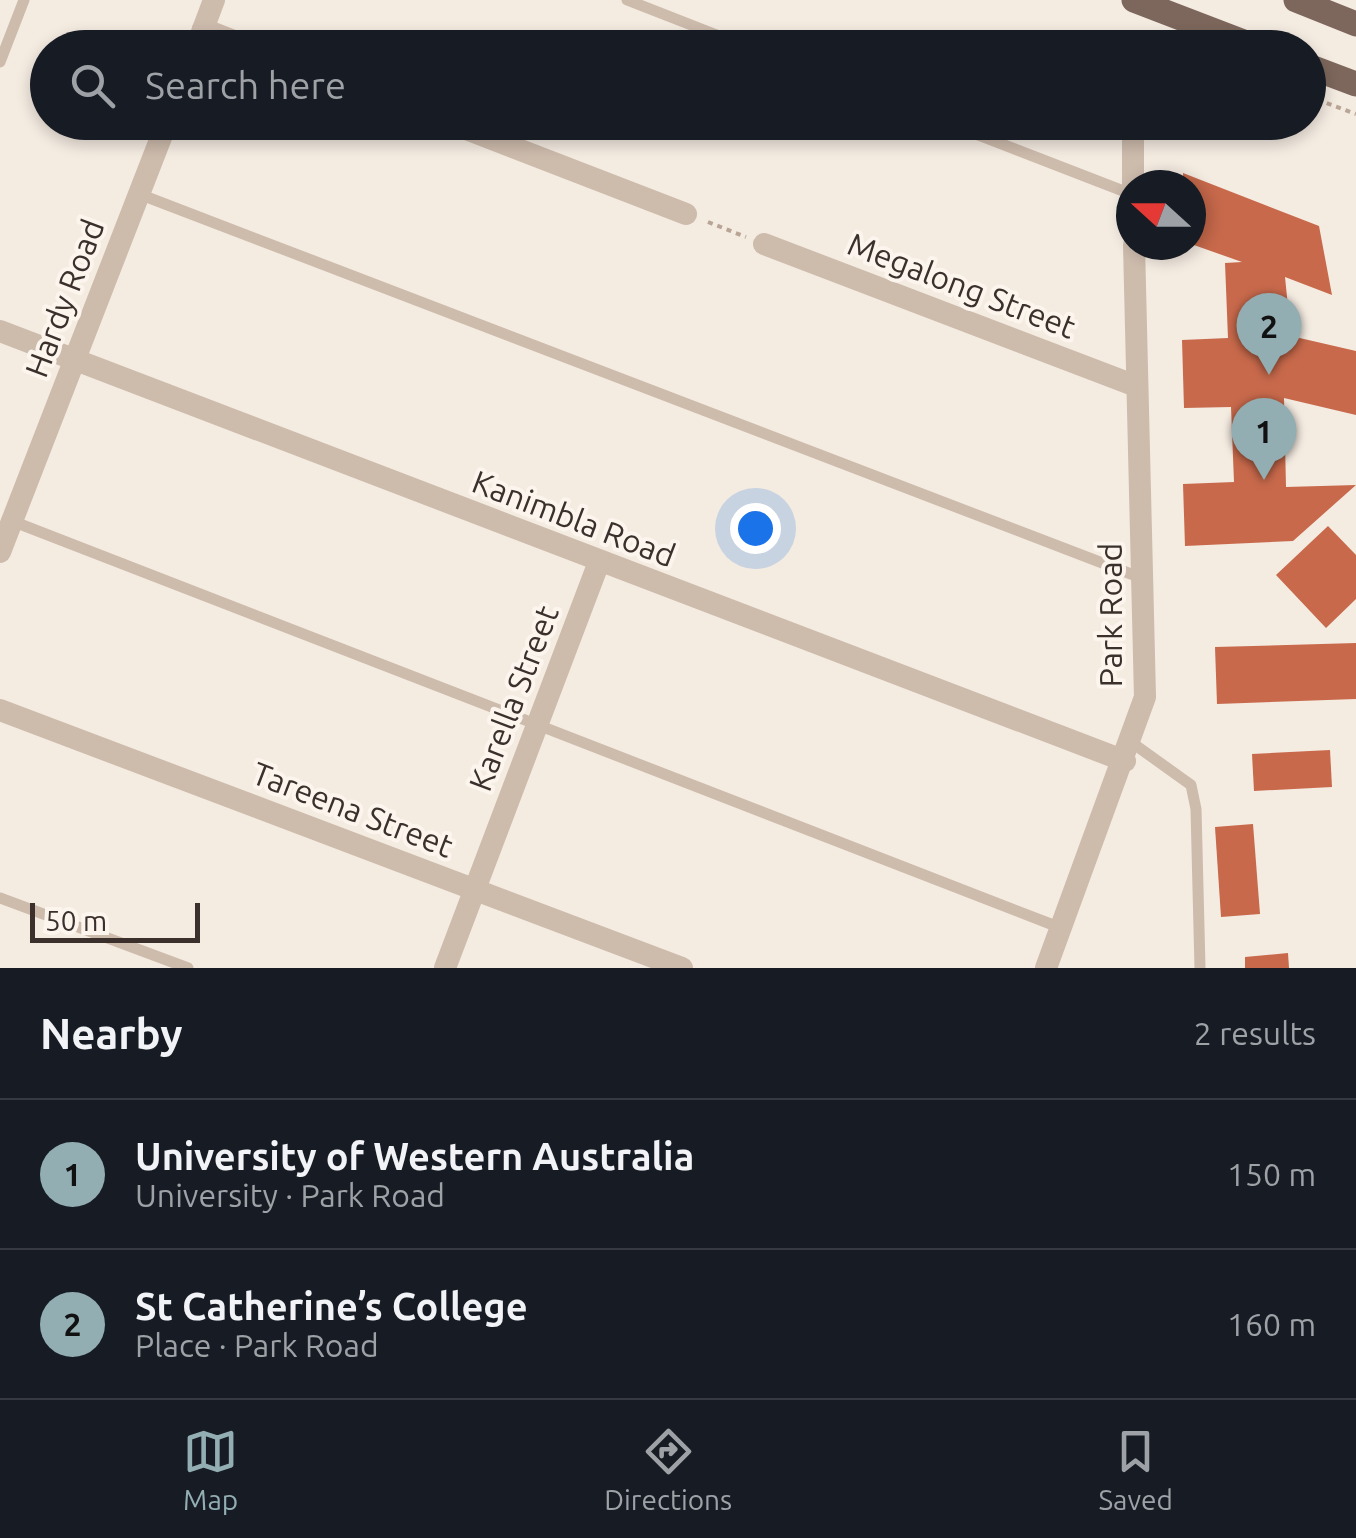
<!DOCTYPE html>
<html lang="en">
<head>
<meta charset="utf-8">
<style>
  :root { --surface:#171b24; --page:#242831; --text:#f1f3f6; --muted:#9ea1a6; --line:#363941; --accent:#92aeb2 }
  body { margin:0; font-family:Ubuntu,sans-serif; background:var(--page); color:var(--text) }
  .compass { position:absolute; left:1116px; top:170px; width:90px; height:90px; border-radius:50%; background:var(--surface); box-shadow:0 5px 15px #0003; rotate:291deg }
  .scale { position:absolute; left:30px; bottom:25px; width:170px; box-sizing:border-box; padding-left:10px; border:5px solid #3b302b; border-top:0; font-size:28px; line-height:35px; white-space:nowrap; color:#3b302b; -webkit-text-stroke:8px #fbf5ee; paint-order:stroke }
  .you { position:absolute; left:755px; top:528px; width:35px; height:35px; margin:-25px; border:8px solid #fff; border-radius:50%; background:#1a73e8; box-shadow:0 0 0 15px #1a73e833 }
  .badge { display:grid; place-items:center; width:65px; height:65px; border-radius:50%; background:var(--accent); color:#111; font-size:32px; font-weight:700 }
  .pin { position:absolute; translate:-50% -82px; filter:drop-shadow(0 2px 5px #0008) }
  .pin::after { content:''; position:absolute; top:52px; width:35px; height:30px; background:inherit; clip-path:polygon(0 0,100% 0,50% 100%) }
  .list { margin:0; padding:0; list-style:none }
  h2 { display:flex; justify-content:space-between; align-items:center; height:130px; margin:0; padding:0 40px; font-size:42px }
  h2 small { font-size:32px; font-weight:400; color:var(--muted) }
  .list li { display:grid; grid-template-columns:65px 1fr auto; gap:30px; align-items:center; box-sizing:border-box; height:150px; padding:0 40px; border-top:2px solid var(--line) }
  .list b { display:block; font-size:38px; white-space:nowrap }
  .list p { margin:0; font-size:32px; white-space:nowrap; color:var(--muted) }
  .list em { font-size:32px; font-style:normal; color:var(--muted) }
  .icon { flex:none; width:55px; height:55px; fill:none; stroke:currentColor; stroke-width:2; stroke-linecap:round; stroke-linejoin:round }
  .map { position:relative; flex:none; width:1356px; height:968px; overflow:hidden }
  .search { position:absolute; background:var(--surface); box-shadow:0 5px 15px #0003; left:30px; right:30px; top:30px; height:110px; display:flex; align-items:center; gap:25px; box-sizing:border-box; padding:0 35px; border-radius:55px; color:var(--muted); font-size:38px }
  .sheet { height:430px; background:var(--surface) }
  nav { display:flex; justify-content:space-around; align-items:center; box-sizing:border-box; height:140px; border-top:2px solid var(--line); background:var(--surface); font-size:28px; color:var(--muted) }
  nav a { display:grid; justify-items:center; gap:5px }
  nav .on { color:var(--accent) }
  .map>svg:first-child { display:block }
  .building { fill:#c8694b }
  .lines { fill:none; stroke-linecap:round; stroke-linejoin:round }
  .path { stroke:#b9a596; stroke-width:4; stroke-dasharray:5 5; stroke-linecap:butt }
  .service { stroke:#cdbbac; stroke-width:11 }
  .minor { stroke:#cdbbac; stroke-width:22 }
  .primary { stroke:#7d675c; stroke-width:25 }
  .labels { text-anchor:middle; dominant-baseline:central; stroke-width:8; stroke-linejoin:round; paint-order:stroke }
  .street-label { font-size:32px; fill:#3b302b; stroke:#fbf5ee }
</style>
</head>
<body>
<div class="map">
<svg width="1356" height="968" viewBox="0 0 1356 968">
  <rect width="100%" height="100%" fill="#f4ebe1"/>
  <!-- building -->
  <g class="building">
    <path d="M1183,173L1319,226L1332,295L1285,277L1291,336L1356,351V415L1284,398L1286,487L1356,485L1293,541L1185,546L1183,484L1234,482L1231,407L1184,408L1182,340L1228,338L1225,263L1242,262L1191,244V185H1183Z"/>
    <path d="M1328,526L1356,555V599L1326,628L1276,575Z"/>
    <path d="M1356,643V699L1217,704L1215,647Z"/>
    <path d="M1330,750L1332,787L1254,791L1252,754Z"/>
    <path d="M1253,824L1260,914L1221,917L1215,827Z"/>
    <path d="M1288,953L1289,968H1245V957Z"/>
  </g>
  <g class="lines">
    <!-- path -->
    <g class="path">
      <path d="M1140,32L1181,48"/>
      <path d="M1308,96L1356,114"/>
      <path d="M708,222L746,237"/>
    </g>
    <!-- service -->
    <g class="service">
      <path d="M627,0L750,48"/>
      <path d="M0,62L24,0"/>
      <path d="M945,122L1131,194"/>
      <path d="M139,194L1144,579"/>
      <path d="M12,521L1061,928"/>
      <path d="M1131,742L1191,785L1196,809L1200,968"/>
      <path d="M0,898L188,968"/>
    </g>
    <!-- minor -->
    <g class="minor">
      <path d="M203,29L252,48"/>
      <path d="M196,48L214,0"/>
      <path d="M448,122L686,214"/>
      <path d="M1133,122V185"/>
      <path d="M764,244L1136,386"/>
      <path d="M0,331L1125,761"/>
      <path d="M0,552L167,122"/>
      <path d="M0,710L682,968"/>
      <path d="M445,968L599,562"/>
      <path d="M1046,968L1145,697L1134,245"/>
    </g>
    <!-- primary -->
    <g class="primary">
      <path d="M1134,0L1259,48"/>
      <path d="M1296,0L1356,24"/>
      <path d="M1308,66L1356,84"/>
    </g>
  </g>
  <g class="labels">
    <!-- street labels -->
    <g class="street-label">
      <text transform="translate(962 285) rotate(21)">Megalong Street</text>
      <text transform="translate(64 298) rotate(-69)">Hardy Road</text>
      <text transform="translate(574 518) rotate(21)">Kanimbla Road</text>
      <text transform="translate(1110 615) rotate(-90)">Park Road</text>
      <text transform="translate(513 698) rotate(-69)">Karella Street</text>
      <text transform="translate(353 809) rotate(21)">Tareena Street</text>
    </g>
  </g>
</svg>
<svg class="compass" viewBox="-18 -18 36 36"><path d="M0-13l5 13h-10z" fill="#e53935"/><path d="M0 13l5-13h-10z" fill="#9ea1a6"/></svg>
<div class="scale">50 m</div>
<div class="you"></div>
<div class="pin badge" style="left:1264px;top:480px">1</div>
<div class="pin badge" style="left:1269px;top:375px">2</div>
<div class="search"><svg class="icon" aria-label="search" viewBox="0 0 24 24"><circle cx="10" cy="10" r="6"/><path d="M15 15l6 6"/></svg>Search here</div>
</div>
<section class="sheet">
<h2>Nearby<small>2 results</small></h2>
<ul class="list">
<li><span class="badge">1</span><div><b>University of Western Australia</b><p>University · Park Road</p></div><em>150 m</em></li>
<li><span class="badge">2</span><div><b>St Catherine’s College</b><p>Place · Park Road</p></div><em>160 m</em></li>
</ul>
</section>
<nav>
<a class="on"><svg class="icon" aria-label="map" viewBox="0 0 24 24"><path d="M3 6l6-2 6 2 6-2v14l-6 2-6-2-6 2zM9 4v14M15 6v14"/></svg>Map</a>
<a><svg class="icon" aria-label="directions" viewBox="0 0 24 24"><path d="M12 3l9 9-9 9-9-9zM9 14v-3h6M13 9l2 2-2 2"/></svg>Directions</a>
<a><svg class="icon" aria-label="saved" viewBox="0 0 24 24"><path d="M7 4h10v16l-5-4-5 4z"/></svg>Saved</a>
</nav>
</body>
</html>
